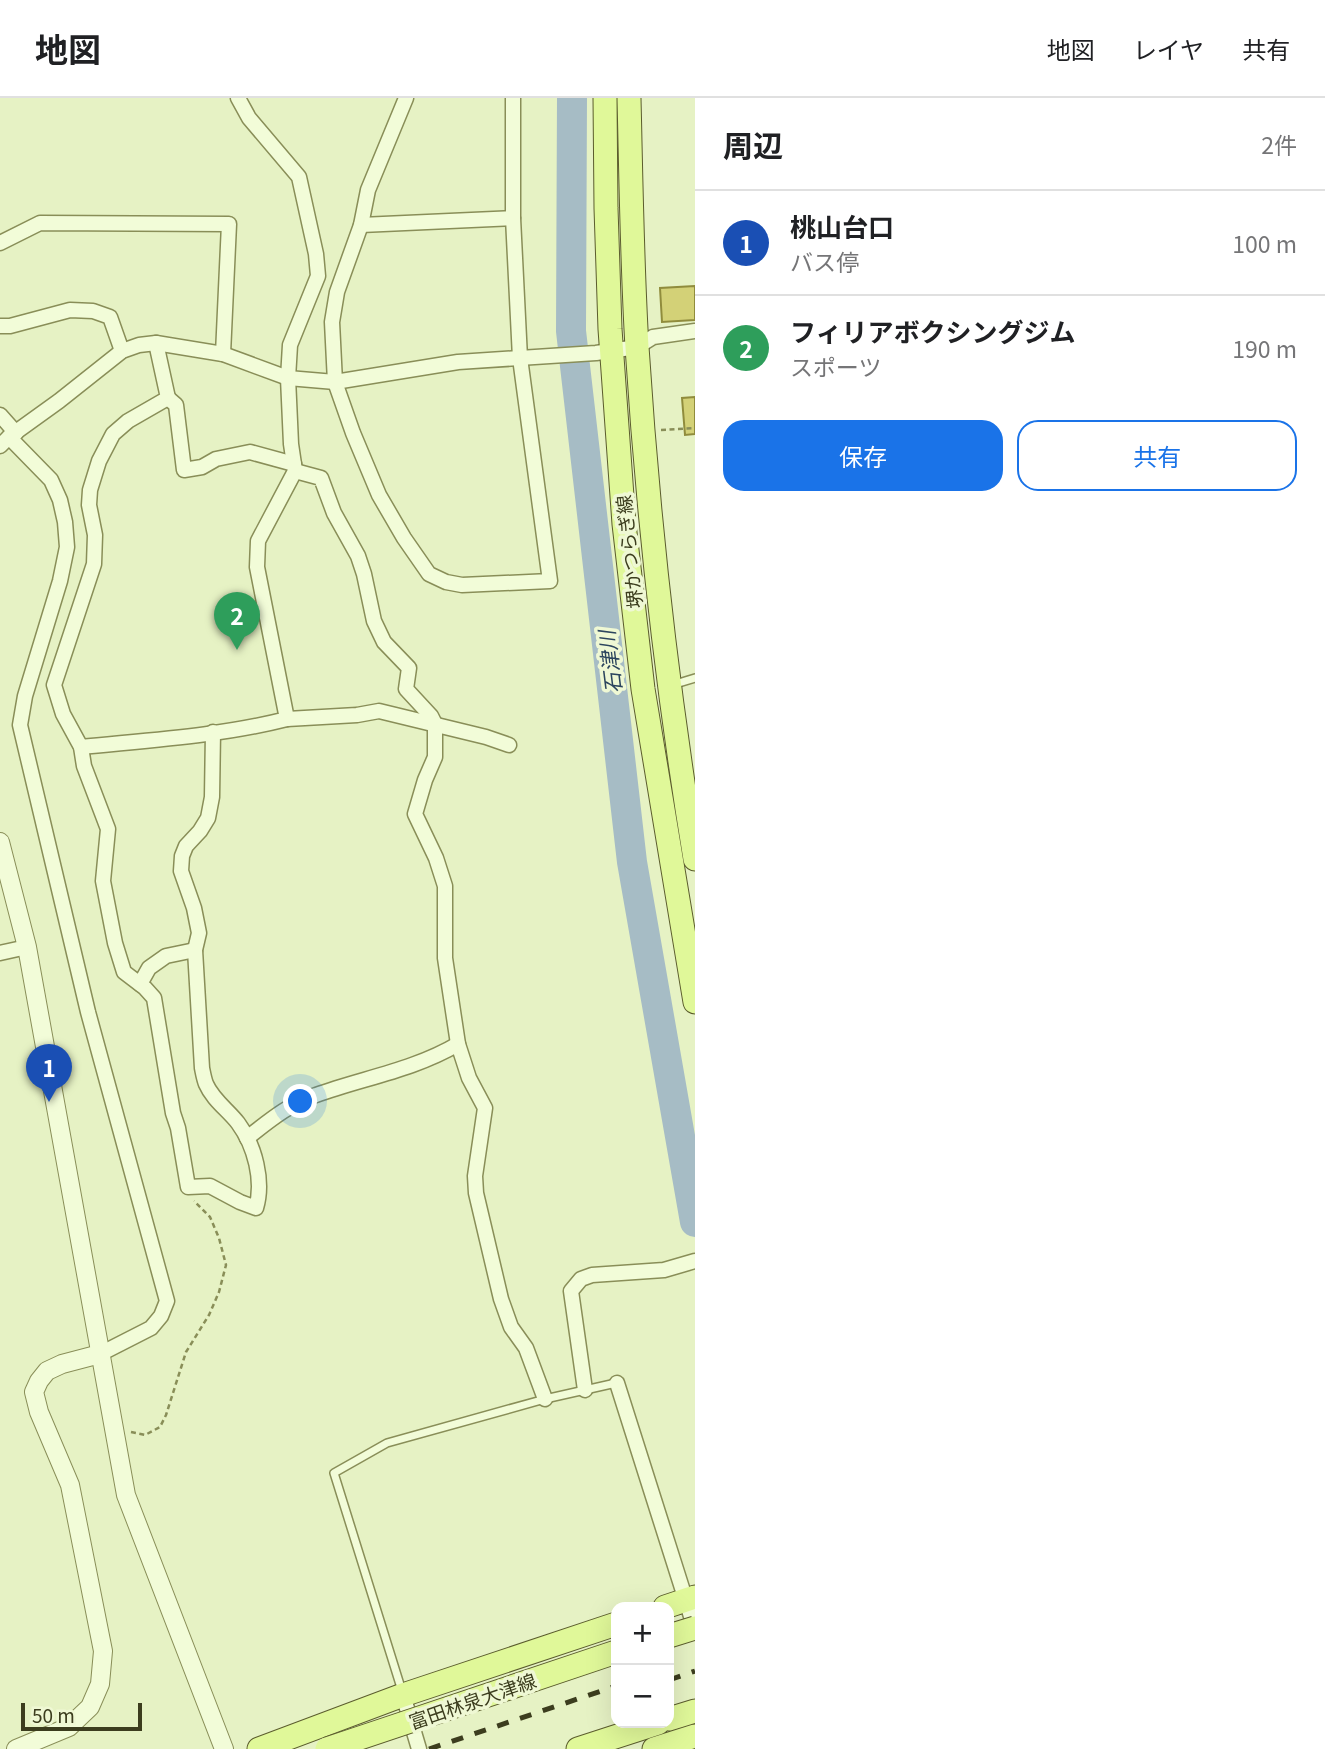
<!DOCTYPE html>
<html lang="ja">
<head>
<meta charset="utf-8">
<style>
  :root { --surface:#fff; --page:#f6f6f6; --text:#202124; --muted:#757577; --line:#e0e0e0; --accent:#1a73e8 }
  body { margin:0; font-family:Georgia,"Noto Sans JP",serif; background:var(--page); color:var(--text) }
  .controls { position:absolute; right:21px; bottom:21px; display:grid; overflow:hidden; border-radius:14px; box-shadow:0 7px 28px #0002 }
  .controls button { width:63px; height:63px; display:grid; place-items:center; padding:0; border:0; border-bottom:2px solid var(--line); background:var(--surface); color:var(--text); font:35px sans-serif }
  .scale { position:absolute; left:21px; bottom:18px; width:121px; box-sizing:border-box; padding-left:7px; border:4px solid #3c3d1e; border-top:0; font-size:19px; line-height:24px; white-space:nowrap; color:#3c3d1e; -webkit-text-stroke:5px #eff8d4; paint-order:stroke }
  .you { position:absolute; left:301px; top:1004px; width:24px; height:24px; margin:-18px; border:5px solid #fff; border-radius:50%; background:#1a73e8; box-shadow:0 0 0 10px #1a73e833 }
  .badge { display:grid; place-items:center; width:46px; height:46px; border-radius:50%; background:var(--accent); color:#fff; font-size:23px; font-weight:700 }
  .pin { position:absolute; translate:-50% -58px; filter:drop-shadow(0 2px 4px #0008) }
  .pin::after { content:''; position:absolute; top:37px; width:24px; height:21px; background:inherit; clip-path:polygon(0 0,100% 0,50% 100%) }
  .list { margin:0; padding:0; list-style:none }
  h2 { display:flex; justify-content:space-between; align-items:center; height:91px; margin:0; padding:0 28px; font-size:30px }
  h2 small { font-size:23px; font-weight:400; color:var(--muted) }
  .list li { display:grid; grid-template-columns:46px 1fr auto; gap:21px; align-items:center; box-sizing:border-box; height:105px; padding:0 28px; border-top:2px solid var(--line) }
  .list b { display:block; font-size:26px; white-space:nowrap }
  .list p { margin:0; font-size:23px; white-space:nowrap; color:var(--muted) }
  .list em { font-size:23px; font-style:normal; color:var(--muted) }
  .actions { display:flex; gap:14px; padding:21px 28px }
  .actions a { flex:1; padding:16px 0; border:2px solid var(--accent); border-radius:21px; text-align:center; font-size:24px; color:var(--accent) }
  .actions .main { background:var(--accent); color:#fff }
  .map { position:relative; flex:none; width:695px; height:1651px; overflow:hidden }
  header { display:flex; align-items:center; gap:42px; box-sizing:border-box; height:98px; padding:0 35px; background:var(--surface); border-bottom:2px solid var(--line) }
  header strong { font-size:33px }
  nav { display:flex; gap:38px; margin-inline-start:auto; font-size:24px }
  main { display:flex }
  aside { flex:1; background:var(--surface) }
  .map>svg:first-child { display:block }
  .lines { fill:none; stroke-linecap:round; stroke-linejoin:round }
  .river { stroke:#a6bcc5; stroke-width:30 }
  .building { fill:#d3d177; stroke:#908c3c; stroke-width:2 }
  .service-casing { stroke:#898e58; stroke-width:10 }
  .minor-casing { stroke:#898e58; stroke-width:17 }
  .tertiary-casing { stroke:#898e58; stroke-width:20 }
  .primary-casing { stroke:#5b5c2d; stroke-width:25 }
  .path { stroke:#898e58; stroke-width:2.5; stroke-dasharray:5 3.5; stroke-linecap:butt }
  .service { stroke:#f2fcd8; stroke-width:7 }
  .minor { stroke:#f2fcd8; stroke-width:14 }
  .tertiary { stroke:#f2fcd8; stroke-width:18 }
  .primary { stroke:#e0f899; stroke-width:23 }
  .rail { stroke:#3c3d1e; stroke-width:5; stroke-dasharray:12 12; stroke-linecap:butt }
  .primary-bridge-casing { stroke:#5b5c2d; stroke-width:25; stroke-linecap:butt }
  .primary-bridge { stroke:#e0f899; stroke-width:23 }
  .labels { text-anchor:middle; dominant-baseline:central; stroke-width:7; stroke-linejoin:round; paint-order:stroke }
  .street-label { font-size:19px; fill:#3c3d1e; stroke:#eff8d4 }
  .water-label { font-size:21px; font-style:italic; fill:#2c455e; stroke:#eff8d4 }
</style>
</head>
<body>
<header>
<strong>地図</strong>
<nav><a>地図</a><a>レイヤ</a><a>共有</a></nav>
</header>
<main>
<div class="map">
<svg width="695" height="1651" viewBox="0 0 695 1651">
  <rect width="100%" height="100%" fill="#e6f2c4"/>
  <g class="lines">
    <!-- river -->
    <path class="river" d="M572,0L571,233L632,764L695,1124"/>
  </g>
  <!-- building -->
  <g class="building">
    <path d="M695,188V222L662,224L660,190Z"/>
    <path d="M695,299V336L685,337L682,300Z"/>
  </g>
  <g class="lines">
    <defs>
      <g id="service">
        <path d="M672,587L695,580"/>
        <path d="M402,1593L334,1375L387,1345L545,1301L616,1285"/>
      </g>
      <g id="minor">
        <path d="M406,0L368,92L361,127L337,194L332,224L335,284L353,335L379,397L404,440L429,476L446,484L462,487L550,483L520,260L513,120V0"/>
        <path d="M361,127L513,120"/>
        <path d="M0,145L40,125L229,126L223,256"/>
        <path d="M0,228H10L70,212L93,213L110,219L122,253"/>
        <path d="M156,245L168,300L128,323L113,336L99,363L90,392L89,407L95,437L94,466L54,587L63,616L81,649L84,668L108,731L103,783L115,845L124,874L145,890L154,900L173,1015L178,1030L188,1089L210,1088L240,1104L256,1110C264,1083 255,1048 238,1025C228,1012 213,1002 206,986C204,981 203,975 202,970L195,852L199,835L194,810L181,773L182,758L186,748L200,733L208,720L212,699L213,634"/>
        <path d="M168,300L176,307L184,372L202,369L216,361L250,354L294,366"/>
        <path d="M0,317L16,335"/>
        <path d="M9,339L51,382L60,402L65,424L67,449L60,483L25,598L20,627L88,914L167,1203L161,1218L151,1230L100,1256"/>
        <path d="M0,348L9,339L59,303L122,253L139,247L156,245L223,256L288,280L335,284L458,264L596,255L637,249L653,239L695,233"/>
        <path d="M295,373L321,380L334,415L358,458L364,476L374,523L384,544L409,570L406,591L431,618L435,626V659L425,682L415,716L436,760L445,788V860L458,946L469,980L485,1010L475,1078L476,1095L501,1201L511,1229L526,1250L545,1301"/>
        <path d="M287,621L357,617L379,613L486,639L509,647"/>
        <path d="M81,649C150,642 220,638 287,621L257,469L258,443L295,373L291,346L288,280L290,247L318,178L316,156L299,79L249,20L238,0"/>
        <path d="M0,855L27,849"/>
        <path d="M140,886L149,870L166,858L195,852"/>
        <path d="M247,1040C269,1023 289,1006 316,997C363,980 414,972 458,946"/>
        <path d="M617,1285L695,1531"/>
        <path d="M585,1292L571,1193L581,1181L592,1177L664,1172L695,1163"/>
        <path d="M403,1597L419,1651"/>
      </g>
      <g id="tertiary">
        <path d="M0,744L27,849L126,1397L224,1651"/>
        <path d="M16,1651L69,1629L90,1609L100,1586L103,1553L70,1387L39,1314L34,1294L39,1283L47,1273L62,1266L100,1256"/>
      </g>
      <g id="primary">
        <path d="M605,0L606,110L610,231L624,426L643,591L695,904"/>
        <path d="M629,0C631,83 632,166 637,249C648,421 667,591 695,761"/>
        <path d="M665,1509L695,1499"/>
        <path d="M669,1621L695,1613"/>
        <path d="M259,1651L403,1597L616,1526"/>
        <path d="M578,1651L658,1625"/>
        <path d="M654,1651L695,1638"/>
      </g>
    </defs>
    <!-- service casing -->
    <use href="#service" class="service-casing"/>
    <!-- minor casing -->
    <use href="#minor" class="minor-casing"/>
    <!-- tertiary casing -->
    <use href="#tertiary" class="tertiary-casing"/>
    <!-- primary casing -->
    <use href="#primary" class="primary-casing"/>
    <!-- path -->
    <g class="path">
      <path d="M661,332L695,330"/>
      <path d="M131,1334L145,1337L160,1329L166,1317L186,1254L209,1217L219,1194L226,1167L219,1140L210,1119L194,1103"/>
    </g>
    <!-- service -->
    <use href="#service" class="service"/>
    <!-- minor -->
    <use href="#minor" class="minor"/>
    <!-- tertiary -->
    <use href="#tertiary" class="tertiary"/>
    <!-- primary -->
    <use href="#primary" class="primary"/>
    <!-- rail -->
    <g class="rail">
      <path d="M669,1582L695,1573"/>
      <path d="M429,1651L616,1588"/>
    </g>
    <defs>
      <g id="primary-bridge">
        <path d="M669,1538L695,1530"/>
        <path d="M327,1651L616,1554"/>
      </g>
    </defs>
    <!-- primary-bridge casing -->
    <use href="#primary-bridge" class="primary-bridge-casing"/>
    <!-- primary-bridge -->
    <use href="#primary-bridge" class="primary-bridge"/>
  </g>
  <g class="labels">
    <!-- street labels -->
    <g class="street-label">
      <text transform="translate(628 454) rotate(-96)">堺かつらぎ線</text>
      <text transform="translate(472 1602) rotate(-19)">富田林泉大津線</text>
    </g>
    <!-- water labels -->
    <g class="water-label">
      <text transform="translate(609 564) rotate(-97)">石津川</text>
    </g>
  </g>
</svg>
<div class="controls">
<button>+</button>
<button>−</button>
</div>
<div class="scale">50 m</div>
<div class="you"></div>
<div class="pin badge" style="left:49px;top:1004px;background:#1a4fb4">1</div>
<div class="pin badge" style="left:237px;top:552px;background:#2e9e5b">2</div>
</div>
<aside>
<h2>周辺<small>2件</small></h2>
<ul class="list">
<li><span class="badge" style="background:#1a4fb4">1</span><div><b>桃山台口</b><p>バス停</p></div><em>100 m</em></li>
<li><span class="badge" style="background:#2e9e5b">2</span><div><b>フィリアボクシングジム</b><p>スポーツ</p></div><em>190 m</em></li>
</ul>
<div class="actions"><a class="main">保存</a><a>共有</a></div>
</aside>
</main>
</body>
</html>
